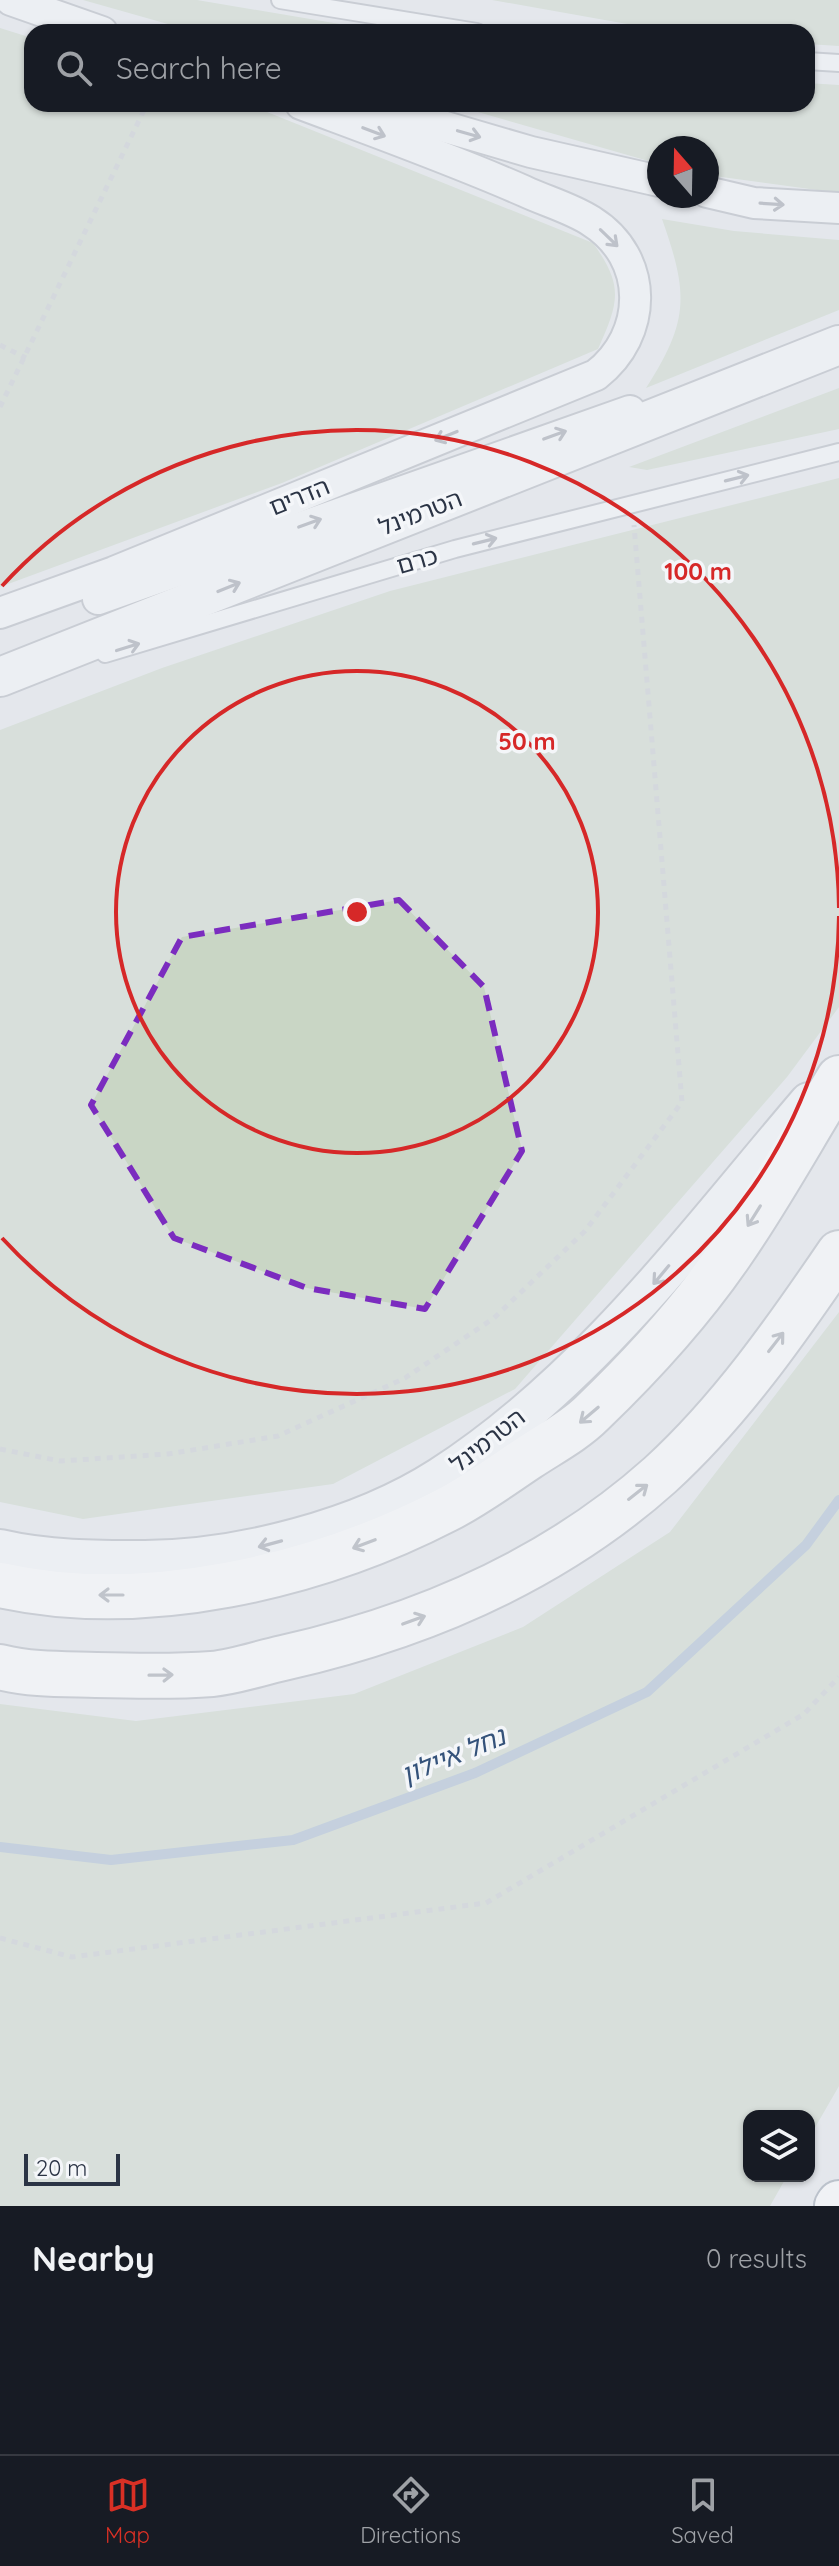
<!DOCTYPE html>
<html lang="en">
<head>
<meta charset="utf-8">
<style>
  :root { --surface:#171b24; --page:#20242c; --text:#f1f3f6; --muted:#9ea1a6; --line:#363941; --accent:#d93025 }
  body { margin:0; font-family:Quicksand,"Noto Sans Hebrew",sans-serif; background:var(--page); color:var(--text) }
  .controls { position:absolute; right:24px; bottom:24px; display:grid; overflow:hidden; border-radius:16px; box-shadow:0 2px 6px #0004 }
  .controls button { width:72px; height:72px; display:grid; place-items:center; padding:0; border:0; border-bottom:2px solid var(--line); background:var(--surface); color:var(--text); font:40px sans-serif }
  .compass { position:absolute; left:647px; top:136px; width:72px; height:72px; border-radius:50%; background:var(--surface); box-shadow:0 2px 6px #0004; rotate:340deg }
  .scale { position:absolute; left:24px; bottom:20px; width:96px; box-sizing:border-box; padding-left:8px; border:4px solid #2b3445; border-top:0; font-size:22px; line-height:28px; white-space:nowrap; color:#2b3445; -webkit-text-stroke:6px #f4f6f9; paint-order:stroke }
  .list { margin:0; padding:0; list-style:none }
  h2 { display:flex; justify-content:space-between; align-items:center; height:104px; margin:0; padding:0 32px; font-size:34px }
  h2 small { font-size:26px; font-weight:400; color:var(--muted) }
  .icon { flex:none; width:44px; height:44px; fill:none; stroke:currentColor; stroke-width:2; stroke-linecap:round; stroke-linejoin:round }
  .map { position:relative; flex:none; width:839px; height:2206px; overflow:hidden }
  .search { position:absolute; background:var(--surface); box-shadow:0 2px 6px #0004; left:24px; right:24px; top:24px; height:88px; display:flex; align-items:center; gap:20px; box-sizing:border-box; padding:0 28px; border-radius:24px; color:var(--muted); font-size:30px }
  .sheet { height:248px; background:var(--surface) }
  nav { display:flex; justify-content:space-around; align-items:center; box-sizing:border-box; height:112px; border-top:2px solid var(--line); background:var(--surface); font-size:22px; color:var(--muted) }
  nav a { display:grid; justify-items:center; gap:4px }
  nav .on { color:var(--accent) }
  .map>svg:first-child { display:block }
  .green { fill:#c9d6c5 }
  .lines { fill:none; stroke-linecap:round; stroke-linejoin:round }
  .stream { stroke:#9fb4cc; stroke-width:10 }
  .service-casing { stroke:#a9aeb7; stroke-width:20 }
  .minor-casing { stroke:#a9aeb7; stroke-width:34 }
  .tertiary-casing { stroke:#a9aeb7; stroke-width:42 }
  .secondary-casing { stroke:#a9aeb7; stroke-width:48 }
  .motorway-casing { stroke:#8b94a3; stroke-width:48 }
  .path { stroke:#c2c5cb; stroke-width:5; stroke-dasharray:6 6; stroke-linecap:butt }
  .service { stroke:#f7f8fa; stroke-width:16 }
  .minor { stroke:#f7f8fa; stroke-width:30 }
  .tertiary { stroke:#f7f8fa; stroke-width:38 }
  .secondary { stroke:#fff; stroke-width:44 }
  .motorway { stroke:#fff; stroke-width:44 }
  .oneway { stroke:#9196a0 }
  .oneway2 { stroke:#959aa2 }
  .marked { fill:none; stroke:#7b2cbf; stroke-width:6; stroke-dasharray:16 10; stroke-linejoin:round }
  .ring { fill:none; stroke:#d62828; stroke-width:4 }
  .labels { text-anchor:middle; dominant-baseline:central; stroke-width:7; stroke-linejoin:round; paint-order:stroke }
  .street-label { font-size:24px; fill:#2b3445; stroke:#f4f6f9 }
  .water-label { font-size:26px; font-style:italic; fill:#34527a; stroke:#f4f6f9 }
  .centre { fill:#d62828; stroke:#f4f6f9; stroke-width:4 }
  .ring-label { font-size:24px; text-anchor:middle; font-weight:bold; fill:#d62828; stroke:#f4f6f9; stroke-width:7; stroke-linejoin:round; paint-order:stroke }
</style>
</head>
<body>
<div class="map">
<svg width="839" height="2206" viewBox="0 0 839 2206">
  <rect width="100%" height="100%" fill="#e4e7ec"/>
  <!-- green -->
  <g class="green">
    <path d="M83,0H197L387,32H196Z"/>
    <path d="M492,0H839V46L807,44V32H672Z"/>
    <path d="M0,28L32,38V104H247L593,243C624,286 619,302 598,349L282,483L0,587Z"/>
    <path d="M807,83L839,85V193L707,175V148H659V164L450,104H807Z"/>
    <path d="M662,219L734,231L839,240V310L646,388C690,320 688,293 662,219Z"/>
    <path d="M839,388V429L647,470L629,467Z"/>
    <path d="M839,478V1007L787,1077L515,1389L333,1484L83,1519L0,1502V730L162,668L390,591Z"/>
    <path d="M839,1312V2086L809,2138V2116H749V2176H787L770,2206H0V1704L136,1721L354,1694L523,1627L670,1532Z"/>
  </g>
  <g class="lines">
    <!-- stream -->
    <path class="stream" d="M0,1847L111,1860L293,1840L475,1773L647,1692L806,1545L839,1500"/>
    <defs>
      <g id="service">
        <path d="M280,0L477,32"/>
        <path d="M807,61L839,63"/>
        <path d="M105,654L455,549L839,452"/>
      </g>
      <g id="minor">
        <path d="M11,0L102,32"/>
        <path d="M367,104L531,152L659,181"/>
        <path d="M707,192L754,203L839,208"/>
        <path d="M98,599L630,411"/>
        <path d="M0,613L114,572L596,375C648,335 650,258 591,221C571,208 545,201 524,191C451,159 376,132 301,104"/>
      </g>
      <g id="tertiary">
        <path d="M0,677L839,345"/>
        <path d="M0,1549C47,1560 96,1560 145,1560C240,1559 359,1529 440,1477C588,1382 696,1234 809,1102"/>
      </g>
      <g id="secondary">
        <path d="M0,1585C144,1617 316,1577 446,1510C474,1496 501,1476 528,1458C549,1444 574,1431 592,1413C642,1365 692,1310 731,1253C770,1197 803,1136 839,1078"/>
        <path d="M0,1667C31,1675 64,1674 96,1675C134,1676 174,1677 212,1674C235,1672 260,1663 283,1658C420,1627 554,1570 660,1475C730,1411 786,1331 839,1253"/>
      </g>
      <path id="motorway" d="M837,2206L839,2203"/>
    </defs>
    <!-- service casing -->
    <use href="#service" class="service-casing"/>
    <!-- minor casing -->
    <use href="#minor" class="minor-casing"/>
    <!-- tertiary casing -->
    <use href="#tertiary" class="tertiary-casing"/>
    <!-- secondary casing -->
    <use href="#secondary" class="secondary-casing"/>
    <!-- motorway casing -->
    <use href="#motorway" class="motorway-casing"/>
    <!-- path -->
    <g class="path">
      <path d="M0,345L26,358"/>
      <path d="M0,407L147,104"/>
      <path d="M0,1449L60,1461L168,1454L278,1436L405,1378L494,1318L585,1231L682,1102L634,525"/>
      <path d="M0,1938L72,1957L486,1903L804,1714L839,1677"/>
    </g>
    <!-- service -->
    <use href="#service" class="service"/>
    <!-- minor -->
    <use href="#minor" class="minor"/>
    <!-- tertiary -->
    <use href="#tertiary" class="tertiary"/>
    <!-- secondary -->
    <use href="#secondary" class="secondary"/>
    <!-- motorway -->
    <use href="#motorway" class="motorway"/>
  </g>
  <!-- one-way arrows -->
  <defs><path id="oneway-shaft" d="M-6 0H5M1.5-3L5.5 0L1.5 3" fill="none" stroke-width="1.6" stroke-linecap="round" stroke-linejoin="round" transform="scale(2)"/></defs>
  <g class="oneway">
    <use href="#oneway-shaft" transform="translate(374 132) rotate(21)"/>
    <use href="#oneway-shaft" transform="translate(469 134) rotate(16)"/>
    <use href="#oneway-shaft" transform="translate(772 204) rotate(4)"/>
    <use href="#oneway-shaft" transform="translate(609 238) rotate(44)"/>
    <use href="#oneway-shaft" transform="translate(555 435) rotate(-20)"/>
    <use href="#oneway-shaft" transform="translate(446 436) rotate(158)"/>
    <use href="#oneway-shaft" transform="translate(737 478) rotate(-14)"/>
    <use href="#oneway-shaft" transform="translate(310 523) rotate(-20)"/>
    <use href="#oneway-shaft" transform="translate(485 541) rotate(-14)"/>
    <use href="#oneway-shaft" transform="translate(229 587) rotate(-22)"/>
    <use href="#oneway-shaft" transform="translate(128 647) rotate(-17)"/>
    <use href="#oneway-shaft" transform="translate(661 1275) rotate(130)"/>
    <use href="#oneway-shaft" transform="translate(270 1544) rotate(165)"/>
  </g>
  <g class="oneway2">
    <use href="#oneway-shaft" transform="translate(754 1216) rotate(122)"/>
    <use href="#oneway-shaft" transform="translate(776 1342) rotate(-52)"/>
    <use href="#oneway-shaft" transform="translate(589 1415) rotate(140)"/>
    <use href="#oneway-shaft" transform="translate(638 1492) rotate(-38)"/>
    <use href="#oneway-shaft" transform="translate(364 1544) rotate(159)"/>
    <use href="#oneway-shaft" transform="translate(111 1595) rotate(180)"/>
    <use href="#oneway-shaft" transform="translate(414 1620) rotate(-20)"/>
    <use href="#oneway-shaft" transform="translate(161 1675) rotate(-1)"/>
  </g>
  <!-- marked area -->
  <path d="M0 0H839V2206H0ZM399,900L484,987L522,1151L425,1309L307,1288L174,1238L91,1105L182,937Z" fill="#e4e7ec" fill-opacity=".55" fill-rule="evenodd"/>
  <path class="marked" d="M399,900L484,987L522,1151L425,1309L307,1288L174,1238L91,1105L182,937Z"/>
  <!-- distance rings -->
  <g class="ring">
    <circle cx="357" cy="912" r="241"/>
    <path d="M839 916A482 482 0 0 1 2 1238M2 586A482 482 0 0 1 839 908"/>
  </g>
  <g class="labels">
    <!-- street labels -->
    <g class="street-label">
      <text transform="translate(299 496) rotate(-22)">הדרים</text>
      <text transform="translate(420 512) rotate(-21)">הטרמינל</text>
      <text transform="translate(417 560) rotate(-16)">כרם</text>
      <text transform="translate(487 1440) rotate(-38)">הטרמינל</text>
    </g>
    <!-- water labels -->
    <g class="water-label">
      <text transform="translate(453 1755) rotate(-22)">נחל איילון</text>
    </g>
  </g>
  <circle cx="357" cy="912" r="12" class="centre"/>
  <g class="ring-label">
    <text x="698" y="580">100 m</text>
    <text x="527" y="750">50 m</text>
  </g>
</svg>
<div class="controls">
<button><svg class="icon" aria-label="layers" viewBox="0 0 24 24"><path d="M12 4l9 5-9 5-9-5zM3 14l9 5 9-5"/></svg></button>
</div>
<svg class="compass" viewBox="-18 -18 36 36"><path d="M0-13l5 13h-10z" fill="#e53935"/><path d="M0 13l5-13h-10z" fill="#9ea1a6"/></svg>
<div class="scale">20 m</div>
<div class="search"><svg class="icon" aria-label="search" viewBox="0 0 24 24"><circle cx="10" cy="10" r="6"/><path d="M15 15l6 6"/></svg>Search here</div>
</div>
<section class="sheet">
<h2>Nearby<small>0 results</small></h2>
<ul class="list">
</ul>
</section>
<nav>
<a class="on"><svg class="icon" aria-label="map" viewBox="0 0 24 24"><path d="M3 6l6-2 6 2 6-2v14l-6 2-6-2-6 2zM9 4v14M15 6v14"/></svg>Map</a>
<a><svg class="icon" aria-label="directions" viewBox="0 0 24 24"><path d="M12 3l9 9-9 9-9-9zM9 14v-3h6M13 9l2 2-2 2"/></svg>Directions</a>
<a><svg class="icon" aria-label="saved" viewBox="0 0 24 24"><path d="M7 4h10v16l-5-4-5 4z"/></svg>Saved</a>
</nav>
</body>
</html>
